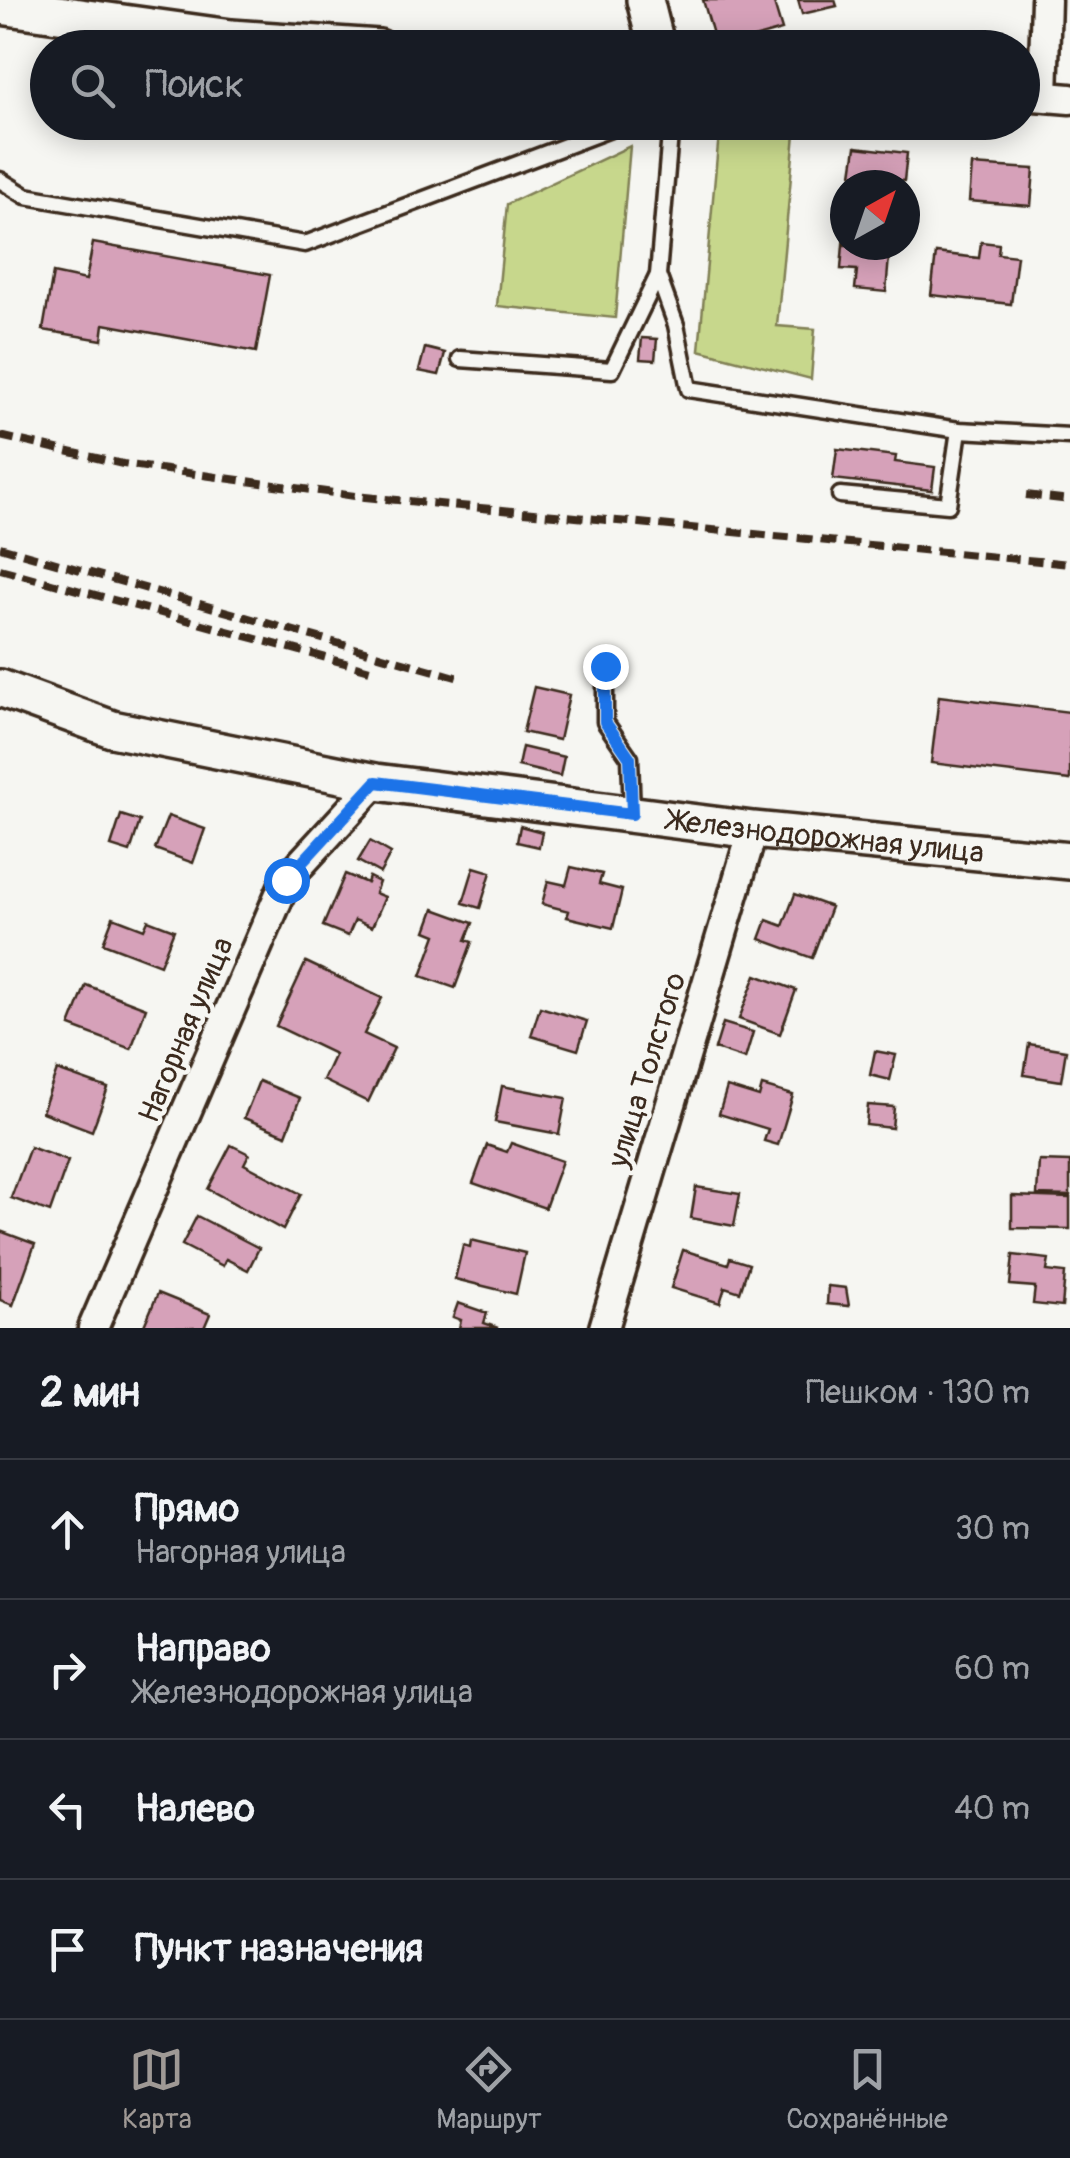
<!DOCTYPE html>
<html lang="ru">
<head>
<meta charset="utf-8">
<style>
  :root { --surface:#171b24; --page:#242831; --text:#f1f3f6; --muted:#9ea1a6; --line:#363941; --accent:#9f9995 }
  body { margin:0; font-family:Pangolin,sans-serif; background:var(--page); color:var(--text) }
  .compass { position:absolute; left:830px; top:170px; width:90px; height:90px; border-radius:50%; background:var(--surface); box-shadow:0 5px 25px #0003; rotate:40deg }
  .stop { position:absolute; width:30px; height:30px; margin:-22px; border:8px solid #1a73e8; border-radius:50%; background:#fff }
  .stop.end { background:#1a73e8; border-color:#fff; box-shadow:0 2px 10px #0008 }
  .list { margin:0; padding:0; list-style:none }
  h2 { display:flex; justify-content:space-between; align-items:center; height:130px; margin:0; padding:0 40px; font-size:42px }
  h2 small { font-size:32px; font-weight:400; color:var(--muted) }
  .list li { display:grid; grid-template-columns:65px 1fr auto; gap:30px; align-items:center; box-sizing:border-box; height:140px; padding:0 40px; border-top:2px solid var(--line) }
  .list b { display:block; font-size:38px; white-space:nowrap }
  .list p { margin:0; font-size:32px; white-space:nowrap; color:var(--muted) }
  .list em { font-size:32px; font-style:normal; color:var(--muted) }
  .icon { flex:none; width:55px; height:55px; fill:none; stroke:currentColor; stroke-width:2; stroke-linecap:round; stroke-linejoin:round }
  .map { position:relative; flex:none; width:1070px; height:1328px; overflow:hidden }
  .search { position:absolute; background:var(--surface); box-shadow:0 5px 25px #0003; left:30px; right:30px; top:30px; height:110px; display:flex; align-items:center; gap:25px; box-sizing:border-box; padding:0 35px; border-radius:55px; color:var(--muted); font-size:38px }
  .sheet { height:690px; background:var(--surface) }
  nav { display:flex; justify-content:space-around; align-items:center; box-sizing:border-box; height:140px; border-top:2px solid var(--line); background:var(--surface); font-size:28px; color:var(--muted) }
  nav a { display:grid; justify-items:center; gap:5px }
  nav .on { color:var(--accent) }
  .map>svg:first-child { display:block }
  .green { fill:#c7d78c; stroke:#818055; stroke-width:2.5 }
  .building { fill:#d6a1b9; stroke:#3b2a1e; stroke-width:2.5 }
  .lines { fill:none; stroke-linecap:round; stroke-linejoin:round }
  .service-casing { stroke:#3b2a1e; stroke-width:21 }
  .minor-casing { stroke:#3b2a1e; stroke-width:35 }
  .tertiary-casing { stroke:#3b2a1e; stroke-width:42 }
  .service { stroke:#f6f6f2; stroke-width:14 }
  .minor { stroke:#f6f6f2; stroke-width:28 }
  .tertiary { stroke:#f6f6f2; stroke-width:35 }
  .rail { stroke:#3b2a1e; stroke-width:8; stroke-dasharray:15 8; stroke-linecap:butt }
  .route { stroke:#1a73e8; stroke-width:12 }
  .labels { text-anchor:middle; dominant-baseline:central; stroke-width:9; stroke-linejoin:round; paint-order:stroke }
  .street-label { font-size:30px; fill:#3b2a1e; stroke:#f6f6f2 }
</style>
</head>
<body>
<div class="map">
<svg width="1070" height="1328" viewBox="0 0 1070 1328">
  <rect width="100%" height="100%" fill="#f6f6f2"/>
  <filter id="ink" filterUnits="userSpaceOnUse"><feTurbulence type="fractalNoise" baseFrequency=".01" numOctaves="2"/><feDisplacementMap in="SourceGraphic" scale="20" xChannelSelector="R" yChannelSelector="G"/><feConvolveMatrix kernelMatrix="1 2 1 2 8 2 1 2 1" color-interpolation-filters="sRGB"/></filter>
  <g filter="url(#ink)">
    <!-- green -->
    <g class="green">
      <path d="M720,123H796L777,326L815,329L811,379L699,350Z"/>
      <path d="M630,146L615,318L497,306L507,204Z"/>
    </g>
    <!-- building -->
    <g class="building">
      <path d="M703,0H773L782,30L717,48Z"/>
      <path d="M798,0H835L837,6L802,14Z"/>
      <path d="M856,147L907,153L904,181L852,174Z"/>
      <path d="M972,165L1034,169L1031,206L969,201Z"/>
      <path d="M845,221V245H890L886,292L855,289L857,270L841,269Z"/>
      <path d="M981,242L999,244L998,254L1017,256L1011,304L931,295L936,253L979,258Z"/>
      <path d="M93,243L270,275L256,352L104,324L102,340L43,330L53,273L86,280Z"/>
      <path d="M642,338L657,339L655,360L640,359Z"/>
      <path d="M425,348L445,353L439,375L419,371Z"/>
      <path d="M837,449L896,456L895,462L935,467L932,490L833,479Z"/>
      <path d="M534,687L569,695L559,740L523,732Z"/>
      <path d="M939,696L1070,712V780L931,763Z"/>
      <path d="M522,747L564,757L560,776L518,766Z"/>
      <path d="M121,815L140,821L130,852L111,846Z"/>
      <path d="M168,816L205,829L193,863L155,849Z"/>
      <path d="M520,826L542,832L539,847L517,842Z"/>
      <path d="M370,841L391,853L380,873L358,861Z"/>
      <path d="M474,867L491,872L480,908L463,903Z"/>
      <path d="M571,867L602,874L599,884L622,890L613,928L567,917L569,911L542,904L548,881L566,885Z"/>
      <path d="M345,874L367,883L369,877L379,882L375,893L385,897L372,927L355,920L348,936L323,926Z"/>
      <path d="M795,894L831,907L812,958L760,939L767,920L783,926Z"/>
      <path d="M434,909L473,923L466,940L472,942L455,988L421,976L436,935L426,931Z"/>
      <path d="M113,917L144,929L148,920L174,930L160,965L103,943Z"/>
      <path d="M306,962L382,998L364,1034L394,1048L368,1102L323,1080L335,1054L276,1026Z"/>
      <path d="M756,975L796,990L780,1034L739,1019Z"/>
      <path d="M86,985L146,1008L131,1049L70,1026Z"/>
      <path d="M540,1007L587,1021L578,1050L531,1036Z"/>
      <path d="M723,1023L753,1032L745,1059L715,1049Z"/>
      <path d="M1029,1044L1066,1050L1061,1081L1024,1075Z"/>
      <path d="M875,1051L896,1055L890,1080L870,1075Z"/>
      <path d="M57,1070L108,1088L92,1131L42,1112Z"/>
      <path d="M259,1081L300,1098L286,1135L244,1118Z"/>
      <path d="M502,1086L566,1098L559,1134L495,1122Z"/>
      <path d="M762,1086L793,1095L778,1145L764,1141L768,1129L719,1114L727,1087L759,1097Z"/>
      <path d="M868,1105L894,1107L892,1128L866,1125Z"/>
      <path d="M511,1143L562,1161L545,1208L473,1183L487,1145L507,1152Z"/>
      <path d="M231,1145L249,1154L244,1164L301,1194L283,1230L208,1189Z"/>
      <path d="M30,1147L68,1161L50,1212L11,1198Z"/>
      <path d="M1039,1161L1070,1162V1196L1037,1195Z"/>
      <path d="M696,1187L740,1194L734,1226L691,1218Z"/>
      <path d="M1012,1196L1070,1198V1229L1012,1228Z"/>
      <path d="M197,1216L259,1248L248,1270L226,1259L223,1266L182,1245Z"/>
      <path d="M0,1231L35,1244L13,1305L0,1300Z"/>
      <path d="M471,1240L525,1253L516,1294L455,1279L463,1245L470,1247Z"/>
      <path d="M683,1250L728,1264L730,1258L749,1264L740,1292L725,1287L720,1303L671,1288Z"/>
      <path d="M1013,1255L1049,1259L1047,1271L1065,1273L1062,1307L1033,1304L1035,1287L1010,1285Z"/>
      <path d="M828,1286L846,1288L849,1306L827,1304Z"/>
      <path d="M158,1293L210,1314L204,1328H143Z"/>
      <path d="M458,1303L487,1313L484,1323L498,1328H459L461,1320L453,1317Z"/>
    </g>
    <g class="lines">
      <defs>
        <g id="service">
          <path d="M0,180L26,196L305,244L629,122"/>
          <path d="M658,275L676,325L689,389L959,430L1070,436"/>
          <path d="M460,359L612,370L658,275L671,122"/>
          <path d="M840,495L948,505L959,430"/>
          <path d="M605,666V722L630,758L632,813"/>
        </g>
        <g id="minor">
          <path d="M1022,95L1070,99"/>
          <path d="M1043,96L1046,0"/>
          <path d="M93,1328L286,880L376,782"/>
          <path d="M604,1328L753,830"/>
        </g>
        <g id="tertiary">
          <path d="M645,0L657,48"/>
          <path d="M0,6L231,38L379,48"/>
          <path id="s1" d="M0,688L112,729L376,782L753,830L1070,861"/>
        </g>
      </defs>
      <!-- service casing -->
      <use href="#service" class="service-casing"/>
      <!-- minor casing -->
      <use href="#minor" class="minor-casing"/>
      <!-- tertiary casing -->
      <use href="#tertiary" class="tertiary-casing"/>
      <!-- service -->
      <use href="#service" class="service"/>
      <!-- minor -->
      <use href="#minor" class="minor"/>
      <!-- tertiary -->
      <use href="#tertiary" class="tertiary"/>
      <!-- rail -->
      <g class="rail">
        <path d="M0,436L123,464L355,496L1070,564"/>
        <path d="M1026,495L1070,500"/>
        <path d="M0,547L463,679"/>
        <path d="M0,569L374,671"/>
      </g>
    </g>
  </g>
  <g class="lines" filter="url(#ink)">
    <!-- route -->
    <path class="route" d="M286,880L376,782L632,814L630,758L605,722V666"/>
  </g>
  <g class="labels">
    <!-- street labels -->
    <g class="street-label">
      <text stroke="none"><textPath href="#s1" startOffset="842">Железнодорожная улица</textPath></text>
      <text transform="translate(186 1030) rotate(-67)">Нагорная улица</text>
      <text transform="translate(647 1070) rotate(-73)">улица Толстого</text>
    </g>
  </g>
</svg>
<svg class="compass" viewBox="-18 -18 36 36"><path d="M0-13l5 13h-10z" fill="#e53935"/><path d="M0 13l5-13h-10z" fill="#9ea1a6"/></svg>
<div class="stop" style="left:286px;top:880px"></div>
<div class="stop end" style="left:605px;top:666px"></div>
<div class="search"><svg class="icon" aria-label="search" viewBox="0 0 24 24"><circle cx="10" cy="10" r="6"/><path d="M15 15l6 6"/></svg>Поиск</div>
</div>
<section class="sheet">
<h2>2 мин<small>Пешком · 130 m</small></h2>
<ul class="list">
<li><svg class="icon" aria-label="ahead" viewBox="0 0 24 24"><path d="M12 20V5M6 11l6-6 6 6"/></svg><div><b>Прямо</b><p>Нагорная улица</p></div><em>30 m</em></li>
<li><svg class="icon" aria-label="right" viewBox="0 0 24 24"><path d="M7 20v-9h11M14 6l5 5-5 5"/></svg><div><b>Направо</b><p>Железнодорожная улица</p></div><em>60 m</em></li>
<li><svg class="icon" aria-label="left" viewBox="0 0 24 24"><path d="M17 20v-9H6M10 6l-5 5 5 5"/></svg><div><b>Налево</b></div><em>40 m</em></li>
<li><svg class="icon" aria-label="arrive" viewBox="0 0 24 24"><path d="M6 21V4h12l-3 4 3 4H6"/></svg><div><b>Пункт назначения</b></div></li>
</ul>
</section>
<nav>
<a class="on"><svg class="icon" aria-label="map" viewBox="0 0 24 24"><path d="M3 6l6-2 6 2 6-2v14l-6 2-6-2-6 2zM9 4v14M15 6v14"/></svg>Карта</a>
<a><svg class="icon" aria-label="directions" viewBox="0 0 24 24"><path d="M12 3l9 9-9 9-9-9zM9 14v-3h6M13 9l2 2-2 2"/></svg>Маршрут</a>
<a><svg class="icon" aria-label="saved" viewBox="0 0 24 24"><path d="M7 4h10v16l-5-4-5 4z"/></svg>Сохранённые</a>
</nav>
</body>
</html>
